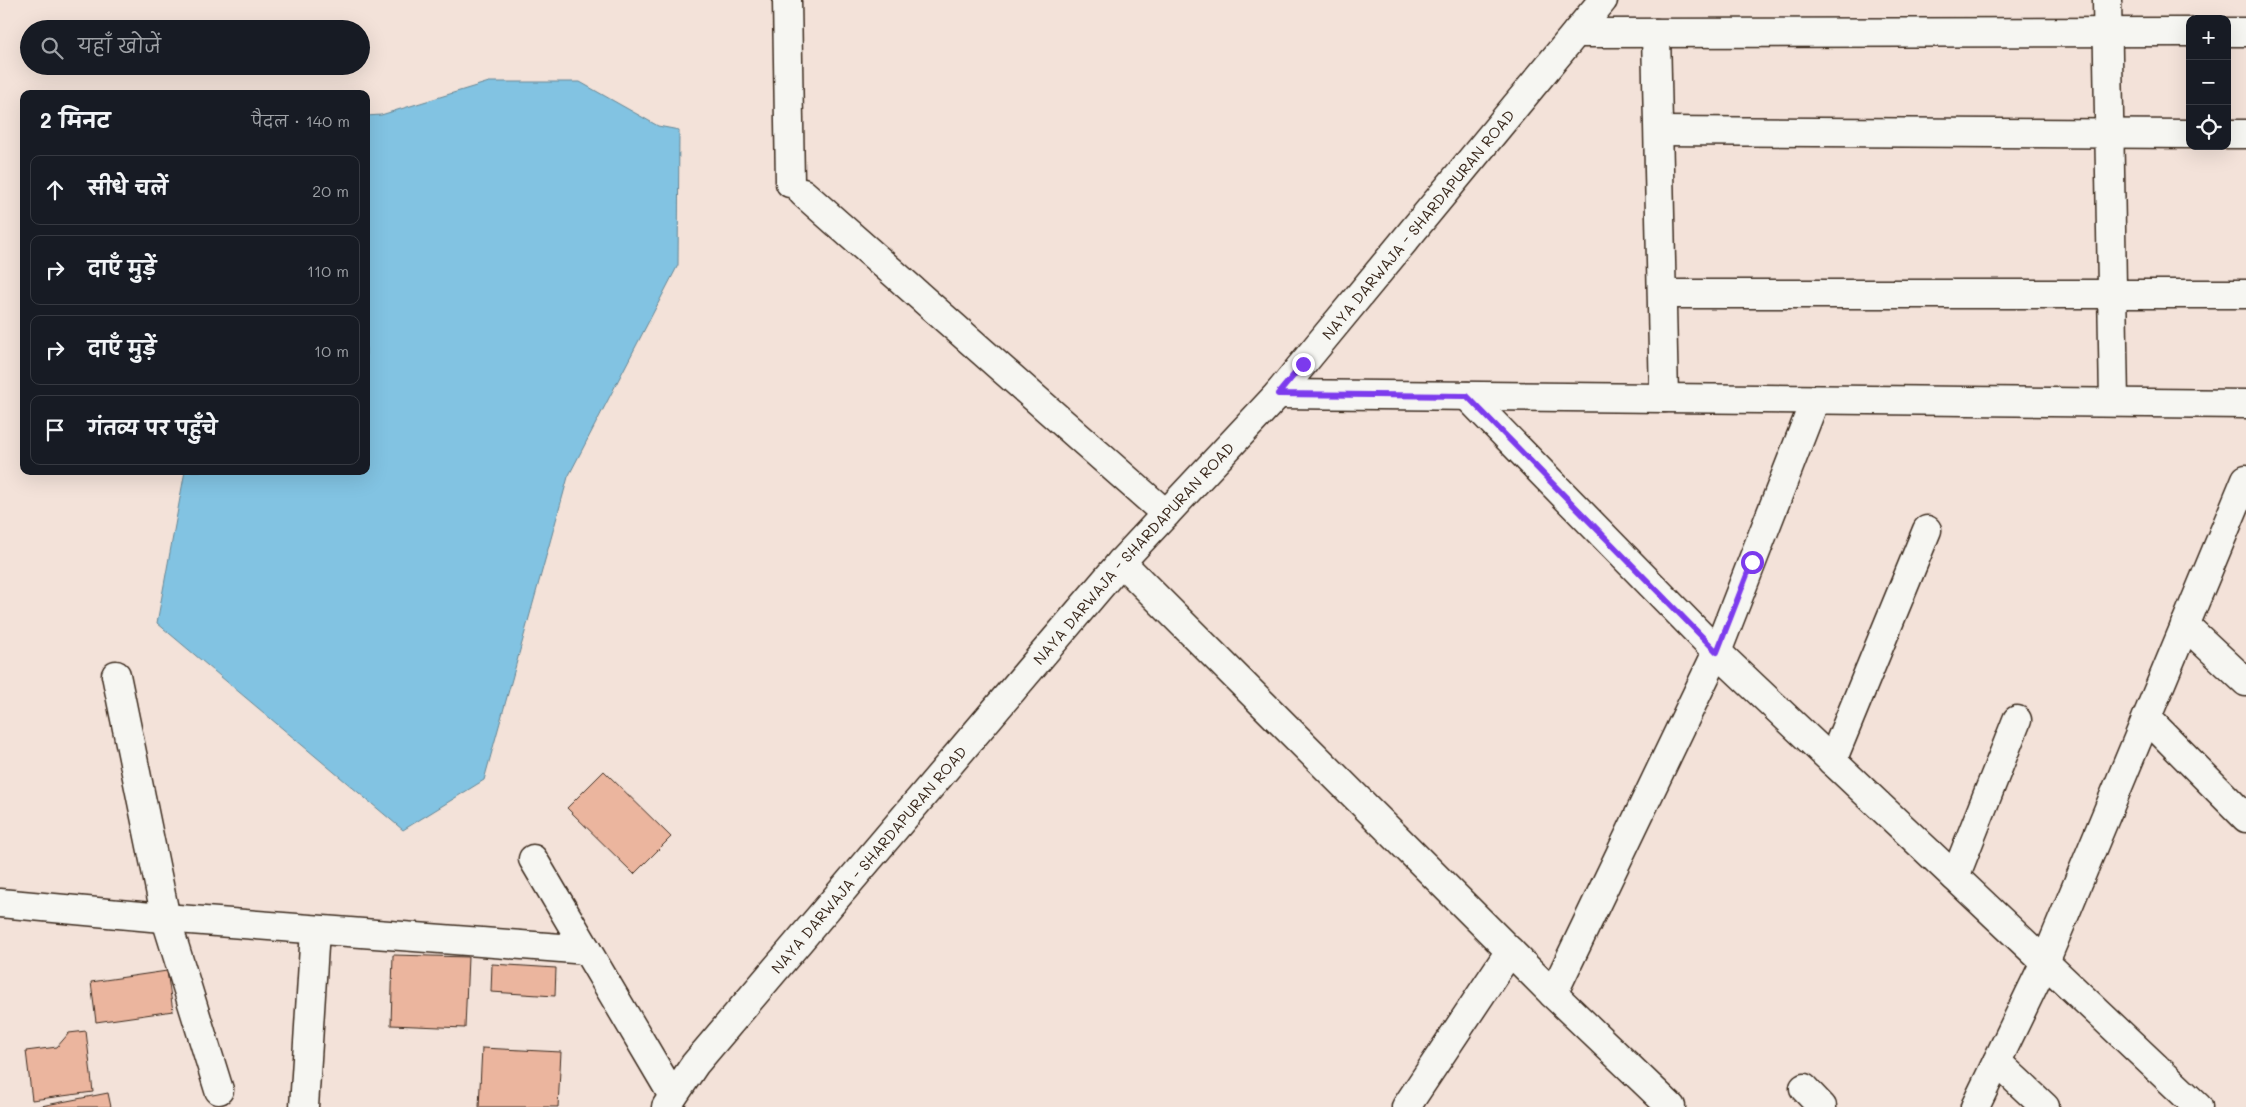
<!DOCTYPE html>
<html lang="hi">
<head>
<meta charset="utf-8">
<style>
  :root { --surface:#171b24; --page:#20242c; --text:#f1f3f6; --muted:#9ea1a6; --line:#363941 }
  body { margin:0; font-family:Mali,"Playpen Sans Deva",sans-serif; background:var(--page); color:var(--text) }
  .controls { position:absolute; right:15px; top:15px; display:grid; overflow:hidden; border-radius:10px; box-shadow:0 5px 20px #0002 }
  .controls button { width:45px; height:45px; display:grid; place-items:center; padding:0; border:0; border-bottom:1px solid var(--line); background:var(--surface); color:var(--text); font:25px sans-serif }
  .stop { position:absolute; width:15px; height:15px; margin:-11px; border:4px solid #7c3aed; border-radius:50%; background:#fff }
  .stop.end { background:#7c3aed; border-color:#fff; box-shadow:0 1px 5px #0008 }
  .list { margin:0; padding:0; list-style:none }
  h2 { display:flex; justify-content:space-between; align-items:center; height:65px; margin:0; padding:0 20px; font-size:21px }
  h2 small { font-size:16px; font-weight:400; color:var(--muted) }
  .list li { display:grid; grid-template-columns:32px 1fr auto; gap:15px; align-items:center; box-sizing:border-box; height:70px; margin:0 10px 10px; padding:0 10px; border:1px solid var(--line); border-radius:10px }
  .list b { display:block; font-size:19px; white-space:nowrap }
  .list em { font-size:16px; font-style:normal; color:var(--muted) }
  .icon { flex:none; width:28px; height:28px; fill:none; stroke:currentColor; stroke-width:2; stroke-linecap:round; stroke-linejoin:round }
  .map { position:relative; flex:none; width:2246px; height:1107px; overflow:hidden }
  .search { position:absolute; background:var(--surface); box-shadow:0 5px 20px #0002; left:20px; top:20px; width:350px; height:55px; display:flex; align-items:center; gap:12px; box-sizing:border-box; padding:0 18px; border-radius:28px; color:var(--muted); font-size:19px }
  .panel { position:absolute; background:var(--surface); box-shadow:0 5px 20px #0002; left:20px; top:90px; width:350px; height:385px; border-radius:10px }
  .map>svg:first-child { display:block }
  .water { fill:#82c3e2; stroke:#668694 }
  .building { fill:#ebb59e; stroke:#3b2a1e }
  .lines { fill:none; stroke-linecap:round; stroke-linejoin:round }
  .minor-casing { stroke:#3b2a1e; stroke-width:31 }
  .minor { stroke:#f6f6f2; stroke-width:28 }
  .route { stroke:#7c3aed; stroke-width:6 }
  .labels { text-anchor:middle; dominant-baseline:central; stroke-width:4.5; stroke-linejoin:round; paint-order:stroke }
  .street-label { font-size:15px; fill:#3b2a1e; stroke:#f6f6f2 }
</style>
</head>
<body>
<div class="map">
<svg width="2246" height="1107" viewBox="0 0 2246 1107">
  <rect width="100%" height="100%" fill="#f3e2d9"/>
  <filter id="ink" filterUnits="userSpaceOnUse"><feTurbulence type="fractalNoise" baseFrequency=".02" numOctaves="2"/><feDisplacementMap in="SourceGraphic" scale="10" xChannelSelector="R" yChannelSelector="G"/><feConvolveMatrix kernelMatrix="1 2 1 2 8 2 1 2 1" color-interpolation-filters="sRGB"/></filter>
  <g filter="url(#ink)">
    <!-- water -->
    <path class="water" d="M489,82H580L658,126L679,130L678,265L568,477L484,780L403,830L157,623L185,471H366V116L381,115Z"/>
    <!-- building -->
    <g class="building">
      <path d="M604,771L671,837L634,874L567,808Z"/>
      <path d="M393,955L468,957L465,1028L391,1025Z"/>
      <path d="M492,964L556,968L555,996L491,992Z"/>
      <path d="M167,971L173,1011L96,1022L91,982Z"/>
      <path d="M86,1031L93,1092L32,1100L26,1051L57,1047L69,1033Z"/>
      <path d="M482,1048L561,1052L558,1107H479Z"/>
      <path d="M108,1093L111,1107H36Z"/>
    </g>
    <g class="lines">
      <defs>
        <g id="minor">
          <path d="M787,0L790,183"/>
          <path d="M2107,0L2114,402"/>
          <path d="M2227,32H2246"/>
          <path d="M1576,33L2190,32"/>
          <path d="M1656,33L1664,398"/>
          <path d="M1659,131L2190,134"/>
          <path d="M2227,134H2246"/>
          <path d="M803,193L1166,514"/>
          <path d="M1663,294H2246"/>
          <path d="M1278,394L2246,404"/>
          <path d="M1467,396L1717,652L2198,1107"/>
          <path d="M1121,562L1553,994L1671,1107"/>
          <path d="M2185,625L2246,682"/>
          <path d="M116,675L166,919L219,1090"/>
          <path d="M2147,718L2246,818"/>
          <path d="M1832,761L1927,530"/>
          <path d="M533,859L673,1096"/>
          <path d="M1955,877L2017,720"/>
          <path d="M0,903L151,917L587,950"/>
          <path d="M1553,994L1717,652L1815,400"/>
          <path d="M1997,1062L2045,1107"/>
          <path d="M1804,1088L1822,1107"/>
          <path d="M304,1107L315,930"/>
          <path id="s1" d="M666,1107L695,1064L1121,562L1278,394L1603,0"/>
          <path d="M1406,1107L1510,951"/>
          <path d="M1975,1107L2045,962L2246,479"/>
        </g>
      </defs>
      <!-- minor casing -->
      <use href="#minor" class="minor-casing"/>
      <!-- minor -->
      <use href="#minor" class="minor"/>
    </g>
  </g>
  <g class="lines" filter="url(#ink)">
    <!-- route -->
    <path class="route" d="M1303,364L1278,394L1467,396L1717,652L1752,562"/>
  </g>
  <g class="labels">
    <!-- street labels -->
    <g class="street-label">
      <text stroke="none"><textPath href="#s1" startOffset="1160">NAYA DARWAJA - SHARDAPURAN ROAD</textPath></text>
      <text stroke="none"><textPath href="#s1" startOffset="725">NAYA DARWAJA - SHARDAPURAN ROAD</textPath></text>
      <text stroke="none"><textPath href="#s1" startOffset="320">NAYA DARWAJA - SHARDAPURAN ROAD</textPath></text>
    </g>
  </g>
</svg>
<div class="controls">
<button>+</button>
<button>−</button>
<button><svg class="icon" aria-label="locate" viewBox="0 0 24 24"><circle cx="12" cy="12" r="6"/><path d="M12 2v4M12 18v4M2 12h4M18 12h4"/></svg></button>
</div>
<div class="stop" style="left:1752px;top:562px"></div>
<div class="stop end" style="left:1303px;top:364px"></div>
<div class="search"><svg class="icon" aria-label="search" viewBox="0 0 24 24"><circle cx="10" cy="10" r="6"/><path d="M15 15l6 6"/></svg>यहाँ खोजें</div>
<section class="panel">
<h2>2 मिनट<small>पैदल · 140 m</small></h2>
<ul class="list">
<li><svg class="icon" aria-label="ahead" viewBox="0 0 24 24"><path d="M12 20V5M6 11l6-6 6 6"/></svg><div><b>सीधे चलें</b></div><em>20 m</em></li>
<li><svg class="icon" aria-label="right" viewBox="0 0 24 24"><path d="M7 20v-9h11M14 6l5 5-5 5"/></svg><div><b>दाएँ मुड़ें</b></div><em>110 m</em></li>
<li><svg class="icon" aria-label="right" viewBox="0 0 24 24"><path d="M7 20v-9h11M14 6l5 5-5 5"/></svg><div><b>दाएँ मुड़ें</b></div><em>10 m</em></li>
<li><svg class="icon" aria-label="arrive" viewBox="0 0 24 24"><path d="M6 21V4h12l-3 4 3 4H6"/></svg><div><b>गंतव्य पर पहुँचे</b></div></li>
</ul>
</section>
</div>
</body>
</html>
